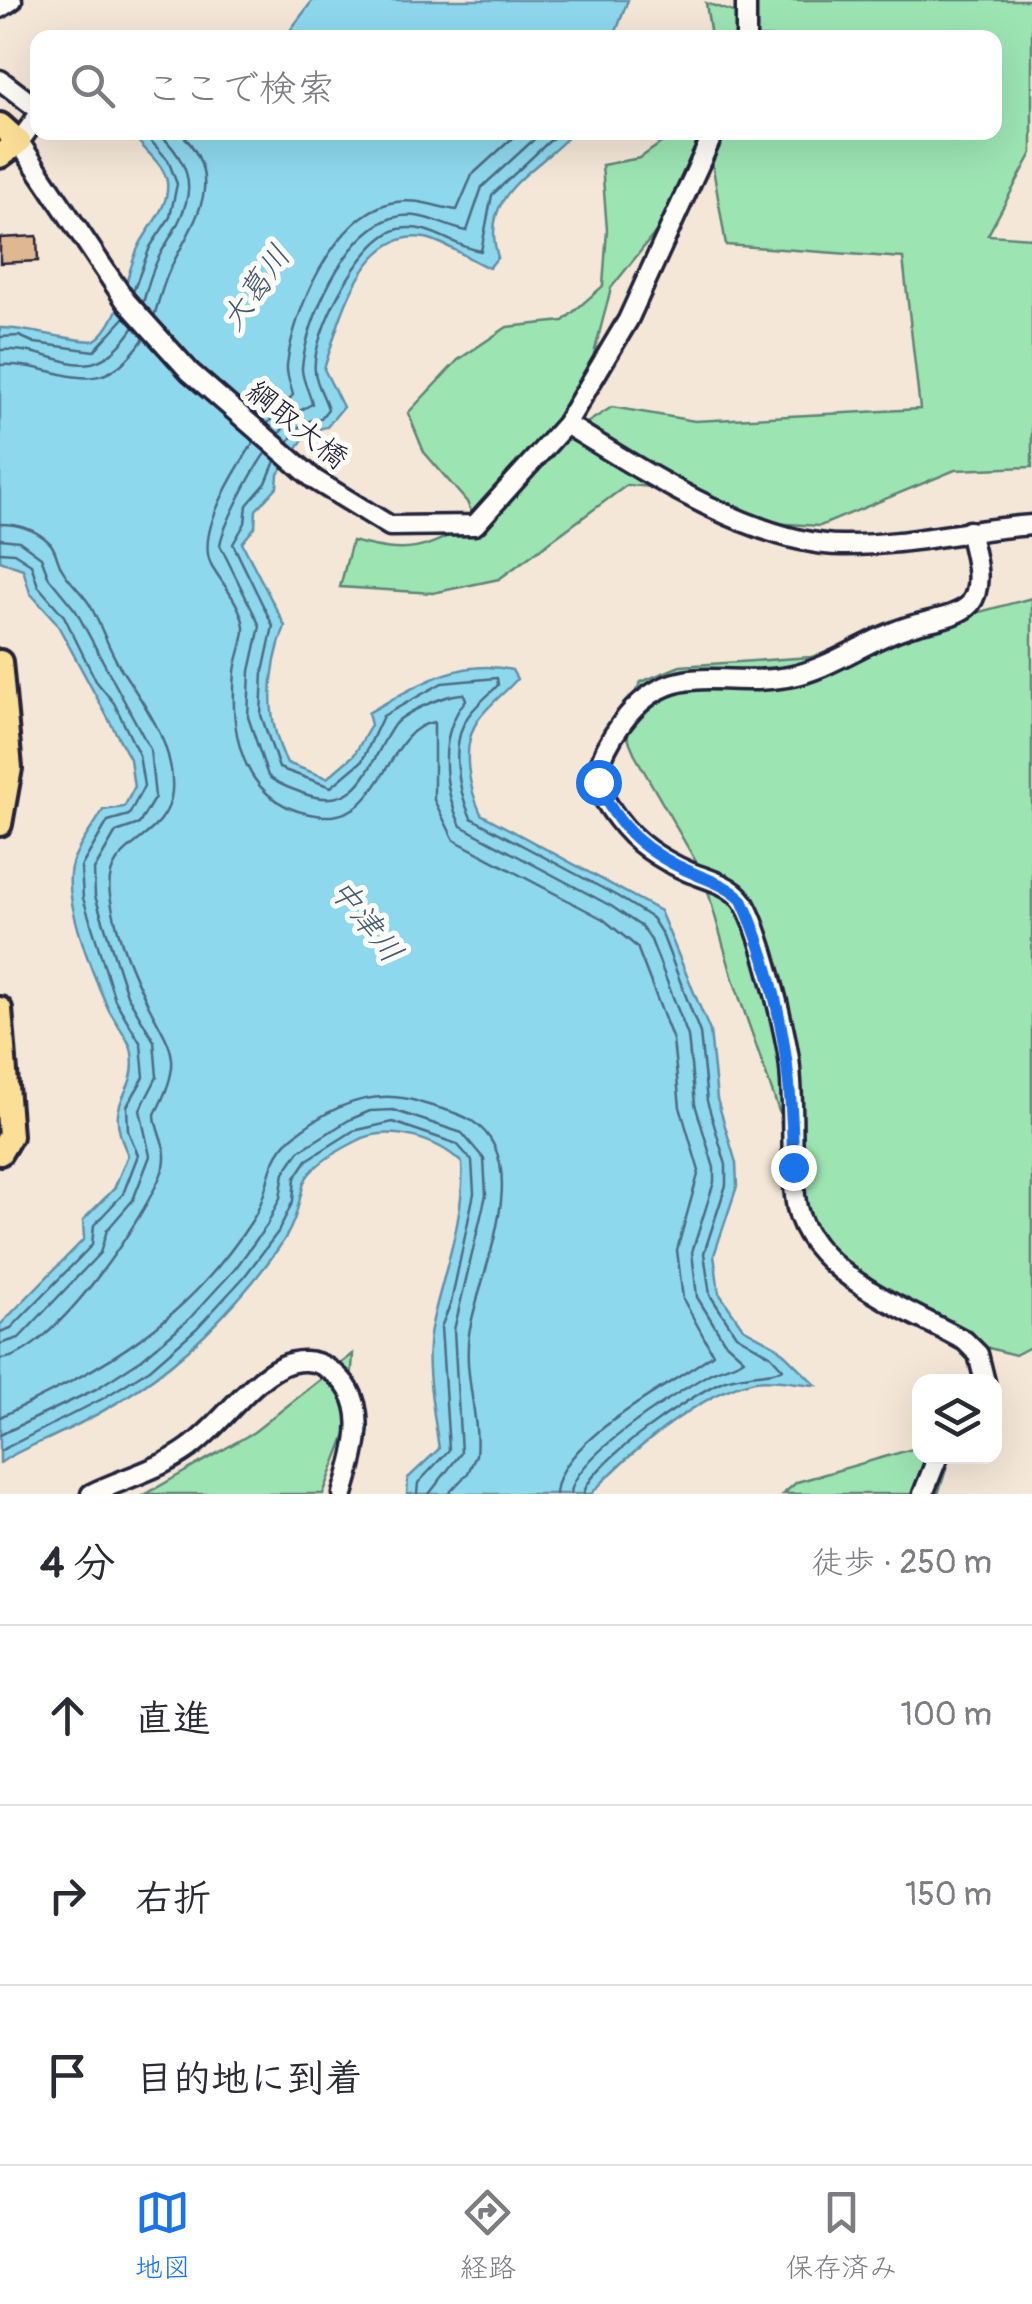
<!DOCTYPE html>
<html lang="ja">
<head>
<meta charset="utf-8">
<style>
  :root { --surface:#fff; --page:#f7f7f7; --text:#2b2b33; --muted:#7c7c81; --line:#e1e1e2; --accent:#1a73e8 }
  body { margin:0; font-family:Pangolin,"Klee One",sans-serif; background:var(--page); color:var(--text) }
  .controls { position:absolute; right:30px; bottom:30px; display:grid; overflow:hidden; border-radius:20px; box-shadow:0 10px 40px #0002 }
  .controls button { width:90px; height:90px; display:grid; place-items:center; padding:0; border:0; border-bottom:2px solid var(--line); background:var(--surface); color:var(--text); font:50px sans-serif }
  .stop { position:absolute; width:30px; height:30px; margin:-22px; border:8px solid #1a73e8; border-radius:50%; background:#fff }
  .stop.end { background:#1a73e8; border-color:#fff; box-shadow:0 2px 10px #0008 }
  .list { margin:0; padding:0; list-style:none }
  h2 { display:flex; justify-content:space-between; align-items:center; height:130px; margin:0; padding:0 40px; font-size:42px }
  h2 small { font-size:32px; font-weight:400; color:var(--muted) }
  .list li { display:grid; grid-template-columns:65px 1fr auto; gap:30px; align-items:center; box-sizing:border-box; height:180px; padding:0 40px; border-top:2px solid var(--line) }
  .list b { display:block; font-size:38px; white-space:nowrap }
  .list em { font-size:32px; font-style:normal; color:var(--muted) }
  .icon { flex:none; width:55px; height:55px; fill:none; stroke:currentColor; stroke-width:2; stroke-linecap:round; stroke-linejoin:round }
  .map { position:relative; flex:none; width:1032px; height:1494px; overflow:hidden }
  .search { position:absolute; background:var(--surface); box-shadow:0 10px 40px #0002; left:30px; right:30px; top:30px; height:110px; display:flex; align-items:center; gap:25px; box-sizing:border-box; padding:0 35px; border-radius:20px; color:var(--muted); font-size:38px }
  .sheet { height:670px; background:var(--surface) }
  nav { display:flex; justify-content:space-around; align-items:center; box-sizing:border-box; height:140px; border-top:2px solid var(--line); background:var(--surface); font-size:28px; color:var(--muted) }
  nav a { display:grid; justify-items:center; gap:5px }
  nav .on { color:var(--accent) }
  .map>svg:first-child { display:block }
  .green { fill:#9ce5b3; stroke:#5f8477; stroke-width:2.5; fill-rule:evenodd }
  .water { fill:#8ed8ee; stroke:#638fa6; stroke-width:2.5 }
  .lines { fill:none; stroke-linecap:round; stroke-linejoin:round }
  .shore { stroke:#4d6b83; stroke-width:2.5 }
  .building { fill:#dfb790; stroke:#22223b; stroke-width:2.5 }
  .minor-casing { stroke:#22223b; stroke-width:25 }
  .major-casing { stroke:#22223b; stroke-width:30 }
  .minor { stroke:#fdfcf7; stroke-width:18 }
  .major { stroke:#fbdf96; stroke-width:22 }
  .route { stroke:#1a73e8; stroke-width:12 }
  .labels { text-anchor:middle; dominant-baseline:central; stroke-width:10; stroke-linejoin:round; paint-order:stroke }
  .street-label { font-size:30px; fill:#22223b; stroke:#fdfcf7 }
  .water-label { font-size:32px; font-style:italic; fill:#425971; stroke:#fdfcf7 }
</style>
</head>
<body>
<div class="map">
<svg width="1032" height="1494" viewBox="0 0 1032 1494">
  <rect width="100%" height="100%" fill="#f4e7d8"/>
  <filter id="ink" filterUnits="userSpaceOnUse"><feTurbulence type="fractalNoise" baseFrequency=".01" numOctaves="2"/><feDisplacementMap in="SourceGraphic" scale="20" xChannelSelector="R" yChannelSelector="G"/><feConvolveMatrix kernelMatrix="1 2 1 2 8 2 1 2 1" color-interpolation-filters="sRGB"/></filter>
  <g filter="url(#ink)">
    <!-- green -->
    <g class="green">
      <path d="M747,0H1032V153L988,235L1032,238V467L955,470L820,526L755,522L682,489L627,485L499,579L433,593L340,587L352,541C410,556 423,551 475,521L467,502L424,452L408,413L458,360L507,327L563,321L603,286L607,230L602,165L640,158L675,133L994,132V38L711,37L706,3L742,15ZM712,162L726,245L903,258L920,409L695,421L612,407L574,431L611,288Z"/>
      <path d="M1032,598V1346L1015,1355L970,1343L844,1268L791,1218L780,1114L733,979L703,874L636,757L620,719L641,682L680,666L811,657Z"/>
      <path d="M353,1354L348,1429L323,1494H146L254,1432Z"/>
      <path d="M919,1447L920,1456L950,1457L938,1494H783L797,1482Z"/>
    </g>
    <!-- water -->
    <g class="water">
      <path d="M313,0H628L614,37H285Z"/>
      <path d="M132,133H572C536,173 478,193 498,257L489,268C469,259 445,242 425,238C361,227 338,326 324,369L343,407L327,427L309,431L278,474L277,487L256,510L255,527L242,543L285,626C268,671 265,719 287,763L327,778L354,755L371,725L368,713C413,688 458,657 512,670L517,679C505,693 488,705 478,720C460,746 469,788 481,814L660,911L710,1031L717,1099L736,1163L737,1186L714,1255L719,1293L743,1328L776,1346L816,1385C797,1384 773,1378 755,1381C700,1392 628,1454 591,1494H407L408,1478L439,1449C434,1411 423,1360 432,1324C444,1270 465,1219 462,1163C438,1139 388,1124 357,1141C341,1149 310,1165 304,1183C298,1203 297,1220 284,1240C262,1273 234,1305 206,1333C163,1376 109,1411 54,1436C35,1445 18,1450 0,1463V1325L84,1239L83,1220L114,1189L128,1155C100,1096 139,1098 132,1053C130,1038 113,1021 107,1006C93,975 61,896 72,864C77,846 94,827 103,810L124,807L134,788L130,759L56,622L30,593L23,569L0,561V328C20,326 87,345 95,340C103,335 110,324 114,316C126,294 128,267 140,244C150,225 170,206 167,182C164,162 141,149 132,133Z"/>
    </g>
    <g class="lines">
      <!-- shore -->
      <g class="shore">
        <path d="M133,292L150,247L170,217L177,184L168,160L143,132"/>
        <path d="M143,303C148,285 153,267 162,251C192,202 203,176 158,132"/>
        <path d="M154,316C160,298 164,279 173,263C197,217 226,178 180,132"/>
        <path d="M0,337L19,336L35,343L94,351L125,317"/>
        <path d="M0,350C61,346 88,396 134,327"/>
        <path d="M0,365C63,362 97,409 144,338"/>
        <path d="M267,424L293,395C291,385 286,376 287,365C293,312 333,218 390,203C415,197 435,207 457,210L472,175L519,132"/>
        <path d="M279,434L294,414L312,404C310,392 301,379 302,367C307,320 344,234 392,218C422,209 442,227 467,231L482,187L542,132"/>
        <path d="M254,442C236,469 194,535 212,566C222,583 242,606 244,627C245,640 236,658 235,672C229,738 244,809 323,816C385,820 386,729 434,722V800L454,840L603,919L637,947L673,1040L680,1107L699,1171L677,1250L683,1299L713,1354C673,1385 559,1438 556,1494"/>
        <path d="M288,442L302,423L321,418L328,409C325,398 316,384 315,372C310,337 361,237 399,229C431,223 452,247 481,251L492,195L559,132"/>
        <path d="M266,452C253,470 223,525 220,545L260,626L250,671L248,717L268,776C278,785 290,788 302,793C362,816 369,760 394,725C404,712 449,693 464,694L466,700C437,734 443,789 461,826L611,906L642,927L651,940L688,1036L695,1104L714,1168V1182L692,1252L697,1297L724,1341L744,1359C734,1366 720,1368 709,1374C677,1393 573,1456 571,1494"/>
        <path d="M275,461L266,483L247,505L245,523L233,544L273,626L263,672L261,715L279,768L331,787L362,761L383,716L442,683L497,678L498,685C489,695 477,704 469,715C449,742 458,790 471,818L617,896L652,918L662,934L700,1033L707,1101L726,1165V1185L704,1253L710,1295L736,1335L770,1355L783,1369C775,1374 741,1374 723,1381C694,1393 587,1465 584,1494"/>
        <path d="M0,524C18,524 35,529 49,542C57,550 56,560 62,569C69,582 82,592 90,605C101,625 108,648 120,667C143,704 175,743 172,791C168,843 102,840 110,895C115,928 129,966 144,996C169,1049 187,1054 155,1114C155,1133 169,1146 164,1166C150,1212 51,1358 0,1359"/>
        <path d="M0,539L19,541L41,557L49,578L76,611L150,749L155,797L139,824L116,832L94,870L95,896L127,995L154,1041L157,1077L140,1110L150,1156L133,1200L107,1230L100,1253L19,1338L0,1344"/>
        <path d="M0,552L14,553L31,564L38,586L64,616L96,681L114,703L139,755L144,786L129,815L108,821L81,867L83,898L115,1000L141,1044L144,1077L127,1106L128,1131L138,1155L123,1194L94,1225L92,1245L11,1328L0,1332"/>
        <path d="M0,1417C106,1367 187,1322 253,1219C270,1193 265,1161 290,1139C328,1107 374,1086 422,1103C438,1108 458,1112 472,1121C537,1162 477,1278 469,1334C463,1375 480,1416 476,1455L468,1473L448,1494"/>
        <path d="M0,1435L96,1389L142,1359L189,1319L235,1269L267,1225L280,1198L284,1173L299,1151L349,1120L370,1111L393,1110L462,1133L484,1159L486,1195L454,1330L461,1453L429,1494"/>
        <path d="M0,1451L102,1399L150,1369L197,1328L244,1277L278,1232L293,1201L295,1178L307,1160L353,1131L393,1122L457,1144L472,1161L474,1193L451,1303L441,1327L449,1450L418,1483L417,1494"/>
      </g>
    </g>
    <!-- building -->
    <path class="building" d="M37,236L38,261L0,263V238Z"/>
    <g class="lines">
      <defs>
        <g id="minor">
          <path d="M0,8L12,0"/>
          <path d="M746,38V0"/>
          <path d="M0,80L38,109"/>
          <path d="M38,116L19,142L125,300L190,372L315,480L390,526L475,525L566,424L628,320L714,132"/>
          <path d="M566,424C641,470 754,544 842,545C906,546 969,529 1032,525"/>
          <path d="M969,531C974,552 985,585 970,604C958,617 930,620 914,625C870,637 832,669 788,677C720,689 672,656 622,723C612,736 598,760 598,778C598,792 608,806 617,818C636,844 660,859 689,872C706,879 730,884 742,900C760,925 784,1027 789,1059C795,1105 790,1150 795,1196C802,1272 905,1307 965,1341L978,1354L985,1382"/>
          <path d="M91,1494C124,1478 159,1470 189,1448C221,1425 247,1383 282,1366C297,1359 314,1359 327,1368C374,1397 356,1450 343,1494"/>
          <path d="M923,1494L938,1456"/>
        </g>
        <g id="major">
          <path d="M0,125L19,142L0,156"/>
          <path d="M0,662L10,768L0,824"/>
          <path d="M0,1009L10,1136L0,1153"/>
        </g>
      </defs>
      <!-- minor casing -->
      <use href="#minor" class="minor-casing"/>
      <!-- major casing -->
      <use href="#major" class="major-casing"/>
      <!-- minor -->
      <use href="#minor" class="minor"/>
      <!-- major -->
      <use href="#major" class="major"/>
    </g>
  </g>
  <g class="lines" filter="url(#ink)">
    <!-- route -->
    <path class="route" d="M598,782C616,828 648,854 693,873C711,881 728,886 742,900C780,984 793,1075 793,1167"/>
  </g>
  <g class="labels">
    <!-- street labels -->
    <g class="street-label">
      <text transform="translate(297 425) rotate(39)">綱取大橋</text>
    </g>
    <!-- water labels -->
    <g class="water-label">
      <text transform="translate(256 288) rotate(-55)">大葛川</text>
      <text transform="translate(366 921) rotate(52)">中津川</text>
    </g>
  </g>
</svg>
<div class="controls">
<button><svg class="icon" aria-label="layers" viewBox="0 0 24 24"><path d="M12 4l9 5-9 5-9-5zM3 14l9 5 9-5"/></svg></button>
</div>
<div class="stop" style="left:598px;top:782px"></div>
<div class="stop end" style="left:793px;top:1167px"></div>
<div class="search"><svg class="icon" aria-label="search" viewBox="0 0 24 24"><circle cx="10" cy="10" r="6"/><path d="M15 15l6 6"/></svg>ここで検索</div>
</div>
<section class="sheet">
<h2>4 分<small>徒歩 · 250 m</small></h2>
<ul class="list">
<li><svg class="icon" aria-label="ahead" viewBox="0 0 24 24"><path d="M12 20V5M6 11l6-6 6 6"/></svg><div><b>直進</b></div><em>100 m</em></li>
<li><svg class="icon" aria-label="right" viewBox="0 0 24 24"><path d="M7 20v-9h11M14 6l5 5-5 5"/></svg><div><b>右折</b></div><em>150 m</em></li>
<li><svg class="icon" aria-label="arrive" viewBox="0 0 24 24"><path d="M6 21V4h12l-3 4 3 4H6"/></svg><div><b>目的地に到着</b></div></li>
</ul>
</section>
<nav>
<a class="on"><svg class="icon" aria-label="map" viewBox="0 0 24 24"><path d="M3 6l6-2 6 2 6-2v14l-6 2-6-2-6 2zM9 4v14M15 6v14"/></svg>地図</a>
<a><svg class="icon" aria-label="directions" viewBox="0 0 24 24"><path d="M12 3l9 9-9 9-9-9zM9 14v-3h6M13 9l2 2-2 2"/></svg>経路</a>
<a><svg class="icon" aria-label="saved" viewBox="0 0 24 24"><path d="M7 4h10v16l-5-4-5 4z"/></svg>保存済み</a>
</nav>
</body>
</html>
